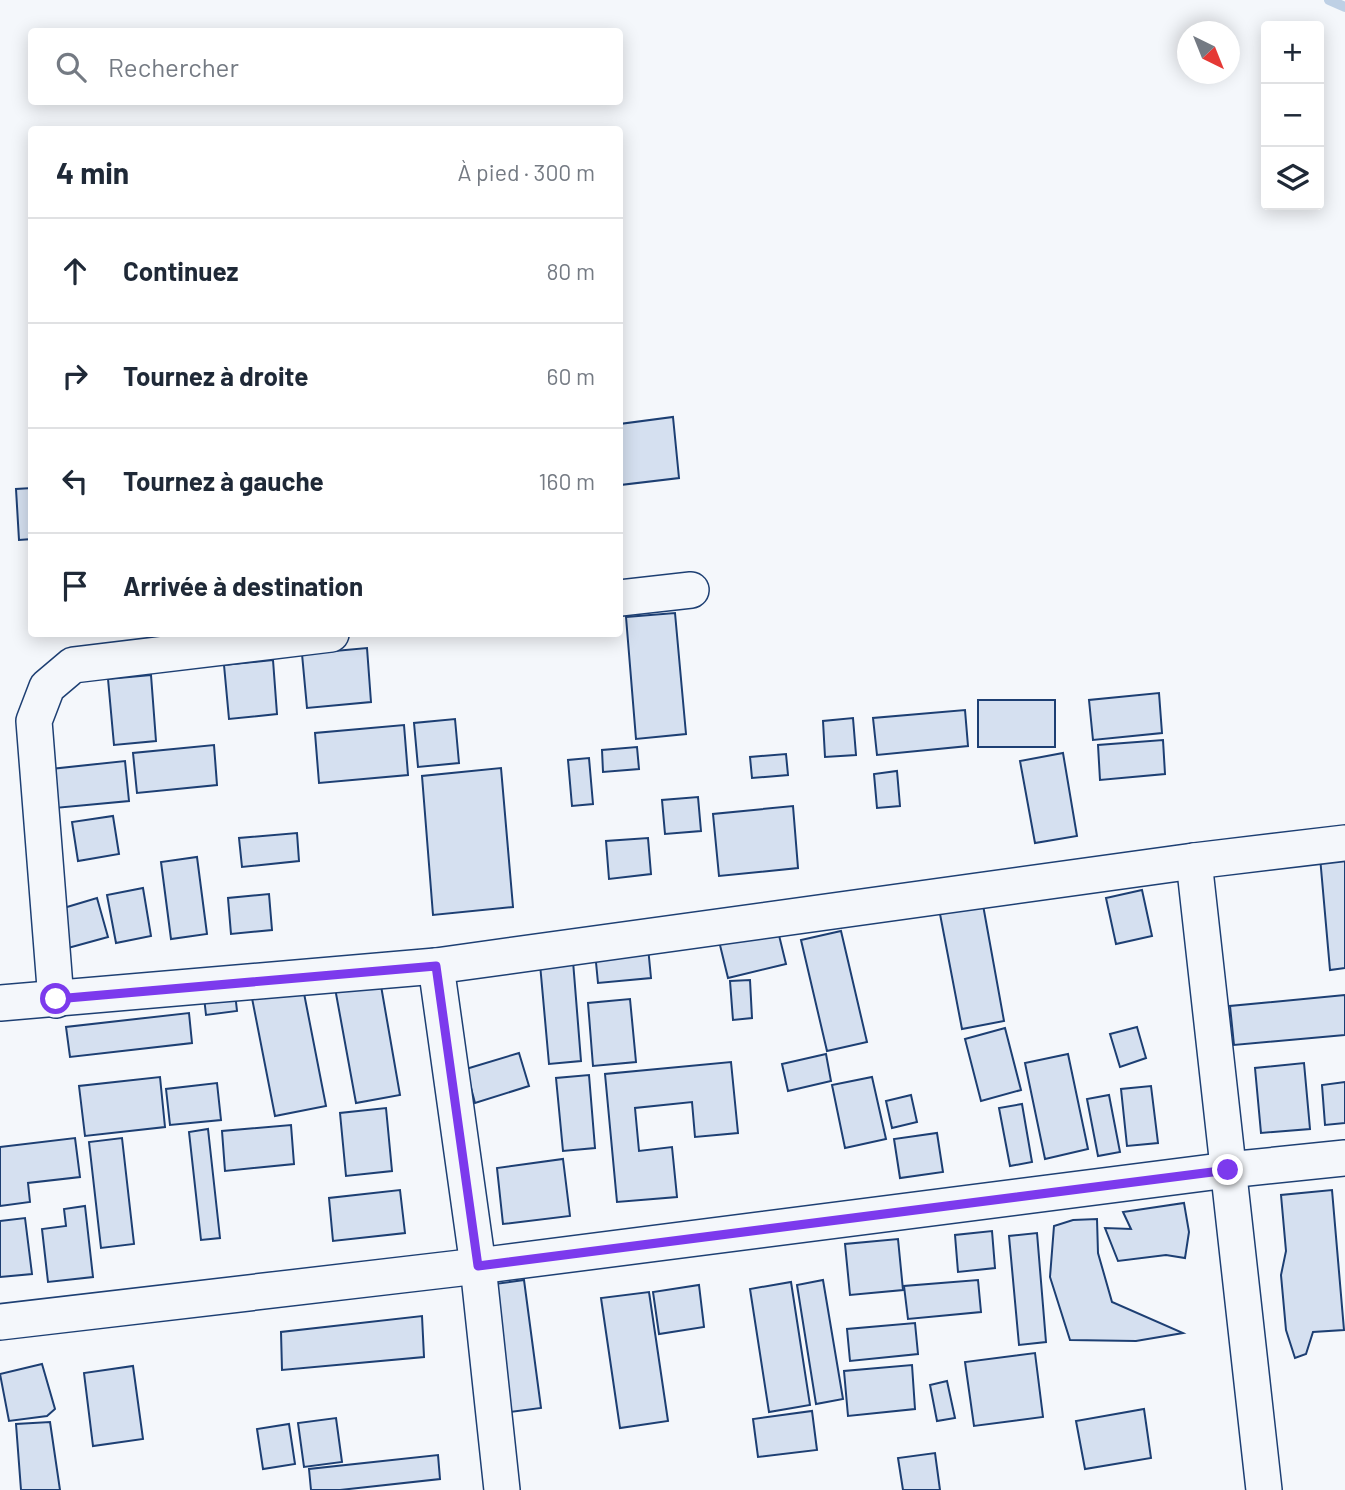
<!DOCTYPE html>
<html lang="fr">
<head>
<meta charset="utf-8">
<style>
  :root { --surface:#fff; --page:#f2f2f3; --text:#1f2937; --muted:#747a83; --line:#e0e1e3 }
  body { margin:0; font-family:Barlow,sans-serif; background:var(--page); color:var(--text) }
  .controls { position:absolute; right:21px; top:21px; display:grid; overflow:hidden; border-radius:7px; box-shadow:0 4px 18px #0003 }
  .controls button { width:63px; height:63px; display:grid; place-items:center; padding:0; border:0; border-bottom:2px solid var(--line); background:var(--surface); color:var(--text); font:35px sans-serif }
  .compass { position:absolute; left:1177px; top:21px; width:63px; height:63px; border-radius:50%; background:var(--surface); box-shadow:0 4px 18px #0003; rotate:137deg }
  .stop { position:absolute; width:21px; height:21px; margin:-16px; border:5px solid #7c3aed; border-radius:50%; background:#fff }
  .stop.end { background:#7c3aed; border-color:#fff; box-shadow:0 2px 7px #0008 }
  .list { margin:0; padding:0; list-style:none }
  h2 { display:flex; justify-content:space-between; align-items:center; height:91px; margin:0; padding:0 28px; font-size:30px }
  h2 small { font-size:23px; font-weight:400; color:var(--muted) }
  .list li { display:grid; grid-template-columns:46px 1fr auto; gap:21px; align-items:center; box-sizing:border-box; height:105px; padding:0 28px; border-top:2px solid var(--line) }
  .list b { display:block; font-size:26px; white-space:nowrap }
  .list em { font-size:23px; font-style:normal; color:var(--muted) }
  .icon { flex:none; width:38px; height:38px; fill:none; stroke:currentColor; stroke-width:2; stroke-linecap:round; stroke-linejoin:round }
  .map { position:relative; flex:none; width:1345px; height:1490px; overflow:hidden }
  .search { position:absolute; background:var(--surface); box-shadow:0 4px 18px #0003; left:28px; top:28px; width:595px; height:77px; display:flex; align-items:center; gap:18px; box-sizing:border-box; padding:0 24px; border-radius:7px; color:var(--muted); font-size:26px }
  .panel { position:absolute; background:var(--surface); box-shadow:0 4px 18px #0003; left:28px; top:126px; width:595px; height:511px; border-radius:7px }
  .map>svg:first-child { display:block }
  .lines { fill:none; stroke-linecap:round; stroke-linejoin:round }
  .stream { stroke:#bed0e5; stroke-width:10 }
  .building { fill:#d5e0f0; stroke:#1d3f73; stroke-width:2 }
  .minor-casing { stroke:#1d3f73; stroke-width:38 }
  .minor { stroke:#f4f7fb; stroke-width:35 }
  .route { stroke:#7c3aed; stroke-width:9 }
</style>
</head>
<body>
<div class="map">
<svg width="1345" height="1490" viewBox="0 0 1345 1490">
  <rect width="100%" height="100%" fill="#f4f7fb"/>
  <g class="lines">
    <!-- stream -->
    <path class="stream" d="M1329,0L1345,7"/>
  </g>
  <!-- building -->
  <g class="building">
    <path d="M673,417L679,478L620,485V424Z"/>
    <path d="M32,488V539L19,540L16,489Z"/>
    <path d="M675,613L686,734L636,739L626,617Z"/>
    <path d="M367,648L371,702L307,708L302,654Z"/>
    <path d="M273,660L277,714L229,719L224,665Z"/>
    <path d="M151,675L156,741L114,745L108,679Z"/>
    <path d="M1159,693L1162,733L1093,740L1089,700Z"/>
    <rect x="978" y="700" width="77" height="47"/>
    <path d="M965,710L968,746L877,755L873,718Z"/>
    <path d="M853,718L856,755L825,757L823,721Z"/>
    <path d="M455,719L459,763L418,767L414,723Z"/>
    <path d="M404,725L408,775L319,783L315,733Z"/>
    <path d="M1163,740L1165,774L1100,780L1098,745Z"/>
    <path d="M214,745L217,785L137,793L133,753Z"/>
    <path d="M637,747L639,769L603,772L602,750Z"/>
    <path d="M1063,753L1077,836L1035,843L1020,761Z"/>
    <path d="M786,754L788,775L752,778L750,757Z"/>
    <path d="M589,758L593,804L572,806L568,760Z"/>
    <path d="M125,761L129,801L55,808L51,769Z"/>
    <path d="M501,768L513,907L433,915L422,776Z"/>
    <path d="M897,771L900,806L877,808L874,774Z"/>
    <path d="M698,797L701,831L665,834L662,800Z"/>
    <path d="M793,806L798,868L719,876L713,814Z"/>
    <path d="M113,816L119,854L78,861L72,822Z"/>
    <path d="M297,833L299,861L242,867L239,838Z"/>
    <path d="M648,838L651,874L609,879L606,841Z"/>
    <path d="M1345,854V968L1330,970L1320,857Z"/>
    <path d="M197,857L207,934L171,939L161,862Z"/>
    <path d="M143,888L151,936L116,943L107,895Z"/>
    <path d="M1142,890L1152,936L1116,944L1106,898Z"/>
    <path d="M269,894L272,930L231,934L228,898Z"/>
    <path d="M97,898L108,937L68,948L57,910Z"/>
    <path d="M983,905L1004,1021L962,1029L940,914Z"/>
    <path d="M777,927L786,964L728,978L719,941Z"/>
    <path d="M841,931L867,1042L827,1051L801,940Z"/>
    <path d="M648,947L651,978L598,983L595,952Z"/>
    <path d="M573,961L581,1061L549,1064L540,964Z"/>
    <path d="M380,980L400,1095L356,1103L335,988Z"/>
    <path d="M750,980L752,1018L733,1020L730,981Z"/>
    <path d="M302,983L326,1106L275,1116L251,993Z"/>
    <path d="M235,993L237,1011L206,1015L204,997Z"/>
    <path d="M1345,995V1035L1234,1045L1230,1006Z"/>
    <path d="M630,999L636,1062L593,1066L588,1003Z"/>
    <path d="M189,1013L192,1043L70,1057L66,1027Z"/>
    <path d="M1137,1027L1146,1058L1120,1067L1110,1034Z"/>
    <path d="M1005,1028L1021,1090L981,1101L965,1039Z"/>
    <path d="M519,1053L529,1086L475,1103L466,1069Z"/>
    <path d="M826,1054L831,1081L788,1091L782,1064Z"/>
    <path d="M1068,1054L1088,1149L1045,1159L1025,1063Z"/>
    <path d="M731,1062L738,1133L695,1137L692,1102L635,1108L639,1151L672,1147L677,1197L617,1202L605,1074Z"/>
    <path d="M1304,1063L1310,1129L1261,1133L1255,1068Z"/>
    <path d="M589,1075L595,1148L563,1151L556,1078Z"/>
    <path d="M160,1077L165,1127L85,1136L79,1086Z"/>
    <path d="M872,1077L886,1139L845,1148L832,1085Z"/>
    <path d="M1345,1082V1123L1325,1125L1322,1085Z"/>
    <path d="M217,1083L221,1120L170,1125L166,1089Z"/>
    <path d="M1151,1086L1158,1143L1127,1146L1121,1089Z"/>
    <path d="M911,1095L917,1122L892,1128L886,1101Z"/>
    <path d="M1109,1095L1120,1152L1098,1156L1087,1099Z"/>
    <path d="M1022,1104L1032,1162L1010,1166L999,1108Z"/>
    <path d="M386,1108L392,1171L346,1176L340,1113Z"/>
    <path d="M291,1125L294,1164L225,1171L222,1131Z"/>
    <path d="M208,1129L220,1238L201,1240L189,1132Z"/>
    <path d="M937,1133L943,1172L900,1178L894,1139Z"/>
    <path d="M75,1138L80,1177L28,1183L30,1202L0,1206V1147Z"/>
    <path d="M122,1138L134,1244L101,1248L89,1142Z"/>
    <path d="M563,1159L570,1216L503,1224L497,1168Z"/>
    <path d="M400,1190L405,1233L333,1241L329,1198Z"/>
    <path d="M1332,1190L1344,1330L1313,1332L1306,1354L1295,1358L1286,1330L1281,1275L1286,1251L1281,1195Z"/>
    <path d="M1184,1203L1189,1232L1185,1258L1166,1255L1118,1261L1105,1228L1131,1229L1123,1212Z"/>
    <path d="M85,1206L93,1277L48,1282L42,1229L66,1226L64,1209Z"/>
    <path d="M25,1218L32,1274L0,1277V1221Z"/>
    <path d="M1097,1219L1098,1253L1112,1302L1183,1333L1136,1341L1070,1340L1050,1277L1054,1226L1073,1220Z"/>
    <path d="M992,1231L995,1268L958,1272L955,1235Z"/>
    <path d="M1037,1233L1046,1342L1019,1345L1009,1236Z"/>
    <path d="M898,1239L903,1290L850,1295L845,1244Z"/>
    <path d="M524,1280L541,1408L503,1413L487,1285Z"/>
    <path d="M823,1280L843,1399L816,1404L797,1285Z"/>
    <path d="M978,1280L981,1312L908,1319L904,1286Z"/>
    <path d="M791,1282L810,1405L769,1412L750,1289Z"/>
    <path d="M699,1285L704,1327L659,1334L653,1292Z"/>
    <path d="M649,1292L668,1421L620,1428L601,1298Z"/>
    <path d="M422,1316L424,1357L282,1370L281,1332Z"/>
    <path d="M915,1323L918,1354L850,1361L847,1329Z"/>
    <path d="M1035,1353L1043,1417L974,1426L965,1362Z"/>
    <path d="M42,1364L55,1409L47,1416L9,1421L0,1374Z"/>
    <path d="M912,1365L915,1409L848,1416L844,1371Z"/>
    <path d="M133,1366L143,1439L93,1446L84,1373Z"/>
    <path d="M947,1381L955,1418L937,1421L930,1385Z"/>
    <path d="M1144,1409L1151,1458L1085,1469L1076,1421Z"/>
    <path d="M812,1411L817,1450L758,1457L753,1419Z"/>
    <path d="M336,1418L342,1462L304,1467L298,1423Z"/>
    <path d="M50,1422L60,1490H21L16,1424Z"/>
    <path d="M289,1424L295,1464L263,1469L257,1429Z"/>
    <path d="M935,1453L940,1490H903L898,1458Z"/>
    <path d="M438,1455L440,1479L340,1490H311L309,1469Z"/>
  </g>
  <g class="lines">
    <defs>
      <g id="minor">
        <path d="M620,598L691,590"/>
        <path d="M1194,861L1345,843"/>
        <path d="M56,1000L34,721L47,687L73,665L331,634"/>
        <path d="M0,1003L436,966"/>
        <path d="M0,1322L478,1266L1228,1170L1345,1158"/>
        <path d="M502,1490L478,1266L436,966L1194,861L1264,1490"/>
      </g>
    </defs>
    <!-- minor casing -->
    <use href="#minor" class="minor-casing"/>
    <!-- minor -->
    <use href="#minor" class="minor"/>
  </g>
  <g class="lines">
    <!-- route -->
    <path class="route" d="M56,999L436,966L478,1266L1228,1170"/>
  </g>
</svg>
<div class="controls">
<button>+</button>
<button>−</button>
<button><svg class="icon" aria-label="layers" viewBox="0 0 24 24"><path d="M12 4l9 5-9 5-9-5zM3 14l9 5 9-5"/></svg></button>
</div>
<svg class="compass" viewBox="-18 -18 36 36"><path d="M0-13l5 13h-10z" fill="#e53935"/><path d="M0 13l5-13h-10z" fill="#747a83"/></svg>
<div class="stop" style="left:56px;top:999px"></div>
<div class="stop end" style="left:1228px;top:1170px"></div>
<div class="search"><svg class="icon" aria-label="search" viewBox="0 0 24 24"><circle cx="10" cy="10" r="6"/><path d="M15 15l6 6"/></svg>Rechercher</div>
<section class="panel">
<h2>4 min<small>À pied · 300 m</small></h2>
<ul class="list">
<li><svg class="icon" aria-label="ahead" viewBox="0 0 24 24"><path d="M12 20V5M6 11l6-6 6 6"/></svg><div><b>Continuez</b></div><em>80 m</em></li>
<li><svg class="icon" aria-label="right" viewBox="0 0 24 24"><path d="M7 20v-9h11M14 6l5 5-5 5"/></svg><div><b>Tournez à droite</b></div><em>60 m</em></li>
<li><svg class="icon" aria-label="left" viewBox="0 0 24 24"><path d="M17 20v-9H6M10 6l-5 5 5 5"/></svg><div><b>Tournez à gauche</b></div><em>160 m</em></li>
<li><svg class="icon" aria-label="arrive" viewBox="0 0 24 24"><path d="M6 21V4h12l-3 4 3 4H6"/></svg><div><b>Arrivée à destination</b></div></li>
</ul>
</section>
</div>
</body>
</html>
